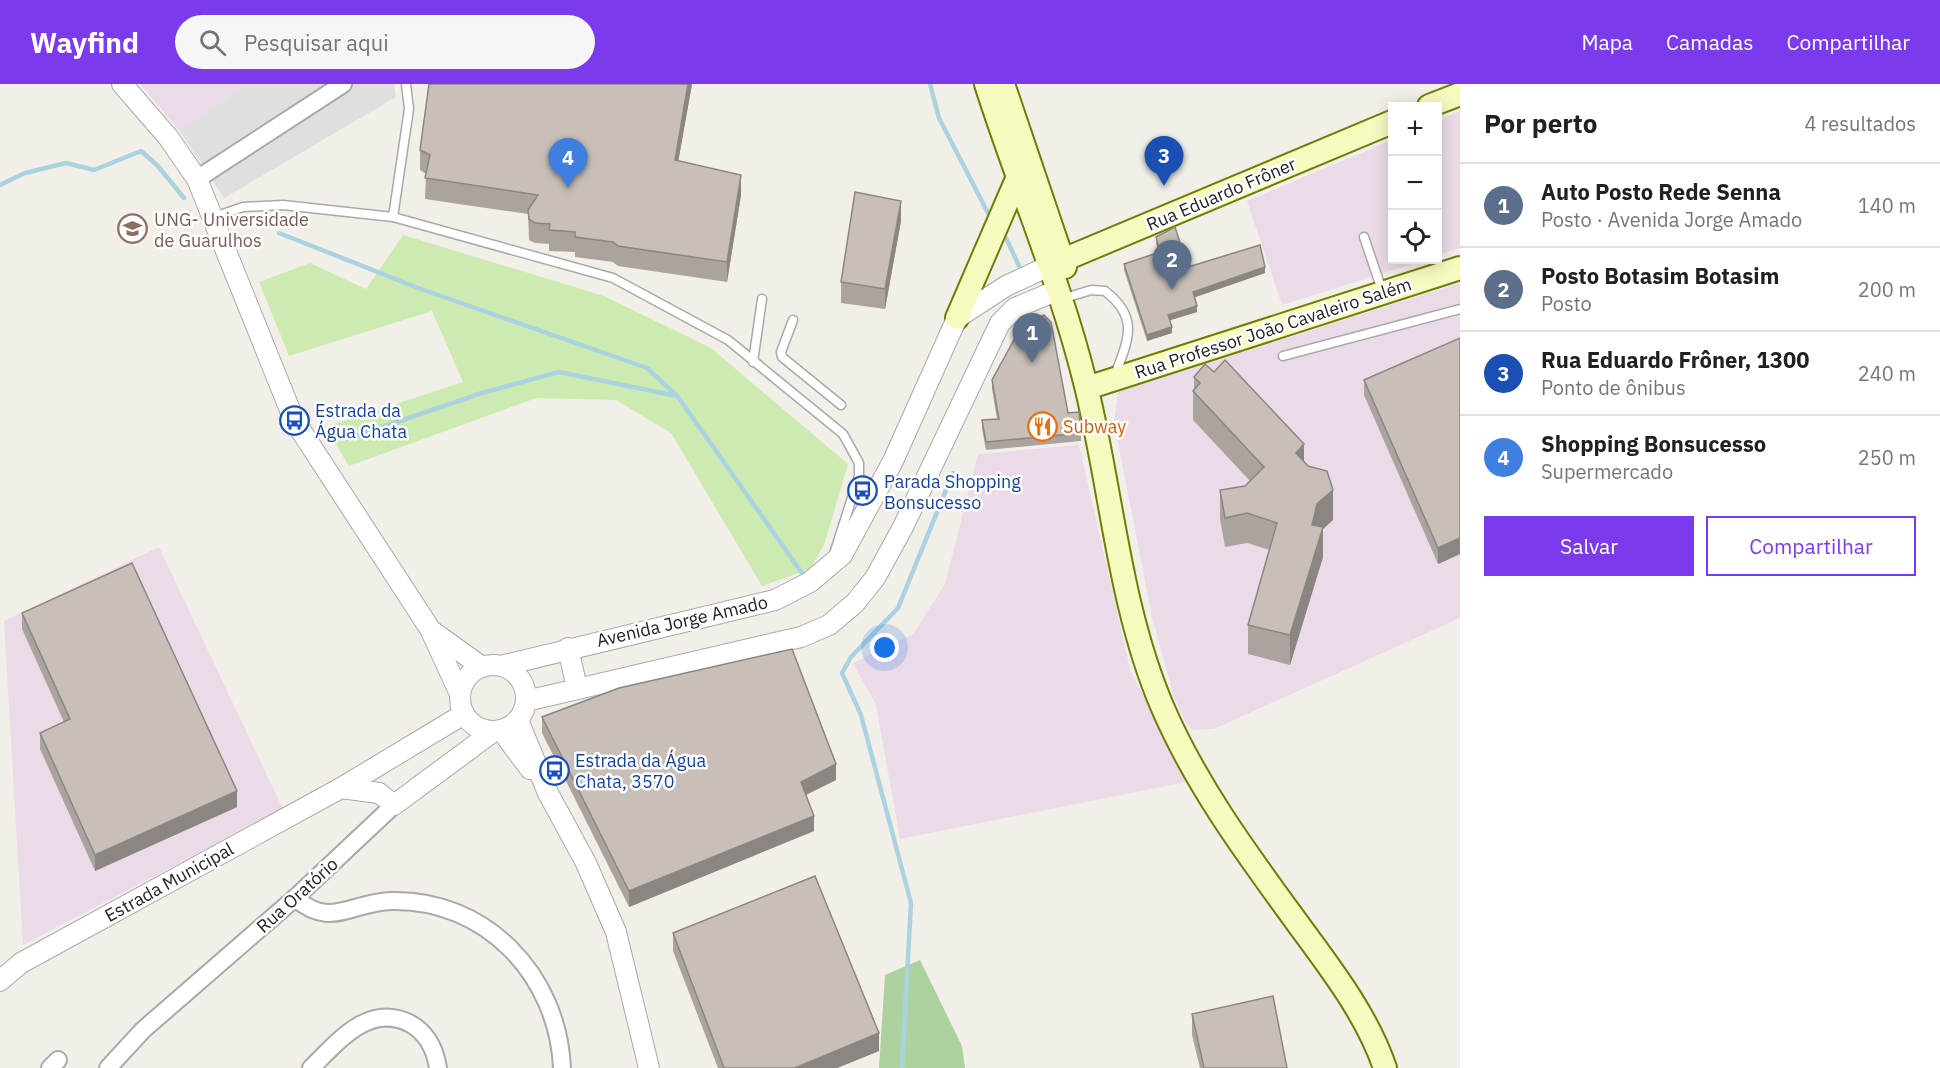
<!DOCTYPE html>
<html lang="pt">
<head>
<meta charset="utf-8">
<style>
  :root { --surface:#fff; --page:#f6f6f6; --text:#202124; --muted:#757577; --line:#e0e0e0; --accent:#7c3aed }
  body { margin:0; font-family:"IBM Plex Sans",sans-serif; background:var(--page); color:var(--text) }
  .controls { position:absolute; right:18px; top:18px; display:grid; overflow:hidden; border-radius:0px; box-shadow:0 3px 15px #0003 }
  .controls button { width:54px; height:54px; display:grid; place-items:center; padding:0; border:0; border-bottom:2px solid var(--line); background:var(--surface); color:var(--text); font:30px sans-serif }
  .you { position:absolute; left:885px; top:564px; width:21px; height:21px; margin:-15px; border:4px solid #fff; border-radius:50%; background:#1a73e8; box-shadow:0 0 0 9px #1a73e833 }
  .badge { display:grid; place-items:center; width:39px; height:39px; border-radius:50%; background:var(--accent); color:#fff; font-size:20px; font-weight:700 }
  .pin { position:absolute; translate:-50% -50px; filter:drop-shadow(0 2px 3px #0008) }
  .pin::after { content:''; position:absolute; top:32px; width:21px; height:18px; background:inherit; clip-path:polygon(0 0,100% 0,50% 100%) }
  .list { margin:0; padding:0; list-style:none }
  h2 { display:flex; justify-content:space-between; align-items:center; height:78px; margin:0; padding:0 24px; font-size:26px }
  h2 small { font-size:20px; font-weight:400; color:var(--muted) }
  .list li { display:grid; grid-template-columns:39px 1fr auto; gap:18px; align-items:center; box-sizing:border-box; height:84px; padding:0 24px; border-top:2px solid var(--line) }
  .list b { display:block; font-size:22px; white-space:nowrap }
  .list p { margin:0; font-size:20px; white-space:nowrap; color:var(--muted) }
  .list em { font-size:20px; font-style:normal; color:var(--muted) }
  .actions { display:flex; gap:12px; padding:18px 24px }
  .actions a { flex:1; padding:14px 0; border:2px solid var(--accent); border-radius:0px; text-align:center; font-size:21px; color:var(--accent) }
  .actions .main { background:var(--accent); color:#fff }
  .icon { flex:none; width:33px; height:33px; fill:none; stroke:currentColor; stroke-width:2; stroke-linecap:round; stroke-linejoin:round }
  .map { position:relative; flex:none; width:1460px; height:984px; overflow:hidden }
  header { display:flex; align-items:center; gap:36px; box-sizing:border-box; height:84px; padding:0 30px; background:var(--accent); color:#fff }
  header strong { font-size:28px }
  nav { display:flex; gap:33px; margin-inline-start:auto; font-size:21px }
  .search { width:420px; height:54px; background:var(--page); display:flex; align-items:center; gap:15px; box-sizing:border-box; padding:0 21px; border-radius:33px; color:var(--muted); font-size:22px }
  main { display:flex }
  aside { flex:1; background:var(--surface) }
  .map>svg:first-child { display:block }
  .residential { fill:#e0dfdf }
  .industrial { fill:#ebdbe8 }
  .grass { fill:#cdebb0 }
  .forest { fill:#add19e }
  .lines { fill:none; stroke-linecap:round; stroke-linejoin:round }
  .stream { stroke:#aad3df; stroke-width:4.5 }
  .service-casing { stroke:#a9a9a9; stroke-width:11 }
  .minor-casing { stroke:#a9a9a9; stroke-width:20 }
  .tertiary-casing { stroke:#a9a9a9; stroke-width:22 }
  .secondary-casing { stroke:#707d05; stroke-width:26 }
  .service { stroke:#fff; stroke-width:8 }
  .minor { stroke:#fff; stroke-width:16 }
  .tertiary { stroke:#fff; stroke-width:20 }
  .secondary { stroke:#f7fabf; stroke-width:22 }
  .wall { fill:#aba49e }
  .shaded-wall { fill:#8b8681 }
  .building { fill:#c7bfb8; stroke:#8b8681; stroke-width:1.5 }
  .labels { text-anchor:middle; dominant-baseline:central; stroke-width:5; stroke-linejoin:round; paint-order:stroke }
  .street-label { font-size:18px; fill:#222; stroke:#fff }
  .education-label { font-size:18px; fill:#785e54; stroke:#fff; text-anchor:start }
  .transit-label { font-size:18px; fill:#164399; stroke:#fff; text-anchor:start }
  .food-label { font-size:18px; fill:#c56008; stroke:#fff; text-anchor:start }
</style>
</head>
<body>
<header>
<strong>Wayfind</strong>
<div class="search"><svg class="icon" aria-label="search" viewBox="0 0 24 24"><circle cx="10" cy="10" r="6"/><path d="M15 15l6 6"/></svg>Pesquisar aqui</div>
<nav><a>Mapa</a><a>Camadas</a><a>Compartilhar</a></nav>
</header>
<main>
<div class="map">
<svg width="1460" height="984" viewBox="0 0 1460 984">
  <rect width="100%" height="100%" fill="#f2efe9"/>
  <!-- residential -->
  <path class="residential" d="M249,0H394L396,13L224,114L179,46Z"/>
  <!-- industrial -->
  <g class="industrial">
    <path d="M140,0H249L179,46Z"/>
    <path d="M1460,27V164L1438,171V37Z"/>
    <path d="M1392,56V176H1425L1282,221L1247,117Z"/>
    <path d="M1460,199V534L1214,645L1192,646L1185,637L1174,613L1152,533L1114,338L1118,308Z"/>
    <path d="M1079,361L1131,589L1191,697L900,755L876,621L853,579L913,550L945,500L978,370Z"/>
    <path d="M159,463L283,725L23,861L4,537Z"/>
  </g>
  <!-- grass -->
  <path class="grass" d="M403,151L604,212L711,264L848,380L824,461L810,485L762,502L671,349L616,316L536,314L349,382L325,343L463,298L432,227L289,272L259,198L310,179L366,205Z"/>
  <!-- forest -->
  <path class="forest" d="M920,876L962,962L965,984H879L885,891Z"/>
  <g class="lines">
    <!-- stream -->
    <g class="stream">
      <path d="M930,0L939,34L988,129"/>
      <path d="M0,101L25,89L66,79L94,86L141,67L157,81L184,114"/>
      <path d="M279,149L418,204L647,284L678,313L802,489"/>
      <path d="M1005,152L1019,182"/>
      <path d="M347,355L482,309L559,288L677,312"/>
      <path d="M902,984L911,819L861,631L842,589L851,573L898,524L953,389"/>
    </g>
    <defs>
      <g id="service">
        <path d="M214,133L243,123L283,121L393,133L613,194L728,256L843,350L859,379V392L835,467"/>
        <path d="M393,133L409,25L406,0"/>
        <path d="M1364,153L1383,209"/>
        <path d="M1062,215L1091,206L1105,207C1140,234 1128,256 1115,291"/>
        <path d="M793,236L781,268L782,273L841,321"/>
        <path d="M1283,272L1460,225"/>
        <path d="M753,278L762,215"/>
      </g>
      <g id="minor">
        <path d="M197,95L343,0"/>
        <path d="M295,814C331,845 349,819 390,817C485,814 558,891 562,984"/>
        <path d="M50,984L58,976"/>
        <path d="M108,984L143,946L295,814L394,721"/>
        <path d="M311,984C338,958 368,919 409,939C426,948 435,965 438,984"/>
      </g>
      <g id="tertiary">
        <path d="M122,0L168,53L197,95L294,336L430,545L460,610"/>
        <path d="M432,547L482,583"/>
        <path d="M568,564L577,604"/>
        <circle cx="493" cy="614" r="33"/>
        <path d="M501,582L775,516L810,498L842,471L893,377L957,234L1006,202L1049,182"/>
        <path d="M526,617L801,553L829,541L855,519L875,494L903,443L1000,239L1015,224L1058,206"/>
        <path d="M518,636L548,709L586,779L616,848L649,984"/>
        <path d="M501,646L530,685"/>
        <path d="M341,704L379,709L394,721L494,647"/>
        <path d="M0,897L21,879L341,704L464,630"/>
      </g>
      <g id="secondary">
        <path d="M986,0C1018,101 1061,199 1086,302C1112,408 1119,521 1162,622C1195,699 1244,766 1293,833C1327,880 1366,928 1385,984"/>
        <path d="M1003,0L1065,183"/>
        <path d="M1429,22L1460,10"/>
        <path d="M1051,181L1392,38"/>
        <path d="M957,234L1017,95"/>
        <path d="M1087,304L1460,184"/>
      </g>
    </defs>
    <!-- service casing -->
    <use href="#service" class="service-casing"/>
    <!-- minor casing -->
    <use href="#minor" class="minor-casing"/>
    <!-- tertiary casing -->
    <use href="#tertiary" class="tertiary-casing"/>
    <!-- secondary casing -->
    <use href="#secondary" class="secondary-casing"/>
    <!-- service -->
    <use href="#service" class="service"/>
    <!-- minor -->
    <use href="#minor" class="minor"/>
    <!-- tertiary -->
    <use href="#tertiary" class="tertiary"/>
    <!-- secondary -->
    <use href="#secondary" class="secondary"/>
  </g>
  <!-- wall -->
  <g class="wall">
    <path d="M692,0L678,77L741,111L727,198L618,182L613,178L575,173V168L549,167V160L535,159L529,156L528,130L425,115L426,90L420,86V66Z"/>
    <path d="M901,137L885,225L841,219V198Z"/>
    <path d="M1156,153L1188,183L1265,189L1194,213L1197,228L1169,236L1172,249L1147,257L1124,186V180L1159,168L1156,160Z"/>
    <path d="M1460,254V470L1438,480L1364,311V296Z"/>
    <path d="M1194,293L1304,377L1333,436L1323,445V473L1290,581L1248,570V541L1270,466L1247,459L1225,463L1220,435V406L1245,402L1250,397L1193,336V307L1194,305Z"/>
    <path d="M992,296L1068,329L1081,349V357L986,366L982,345V336L997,335L992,305Z"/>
    <path d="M22,529L237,723L95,787L40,665V649L64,638L22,545Z"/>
    <path d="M542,633L836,696L806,711L814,747L629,823L542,649Z"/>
    <path d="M673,849L879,967L837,984H718L673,867Z"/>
    <path d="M1192,930L1287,984H1200L1192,951Z"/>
  </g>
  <!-- shaded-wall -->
  <g class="shaded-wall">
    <path d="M688,0H692L675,96V76Z"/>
    <path d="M741,91V111L727,198V178Z"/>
    <path d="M901,117V137L885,225V205Z"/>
    <path d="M1265,183V189L1193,214V208Z"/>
    <path d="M1197,222V228L1168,237V231Z"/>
    <path d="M1172,243V249L1147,257V251Z"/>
    <path d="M1304,360V390L1296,369Z"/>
    <path d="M1333,406V436L1323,445V473L1290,581V551L1312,441L1317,420Z"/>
    <path d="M1460,454V470L1438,480V464Z"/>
    <path d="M836,680V696L801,713V698Z"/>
    <path d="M237,707V723L95,787V771Z"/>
    <path d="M814,732V747L629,823V807Z"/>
    <path d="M879,949V967L837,984H795Z"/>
  </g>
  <!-- building -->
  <g class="building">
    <path d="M429,0H688L675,76L741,91L727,178L618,162L613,158L575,153V148L549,146L550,140L535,139L529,135L528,126L538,111L425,94L430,71L420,66Z"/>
    <path d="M855,108L901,117L885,205L841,198Z"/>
    <path d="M1175,143L1188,183L1260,161L1265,183L1193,208L1197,222L1168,231L1172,243L1147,251L1124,180L1160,168L1156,153Z"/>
    <path d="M1044,231L1051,238L1068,329L1079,328L1081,349L986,358L982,336L999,335L992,296L1021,243Z"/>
    <path d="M1460,254V454L1438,464L1364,296Z"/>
    <path d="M1225,276L1304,360L1296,369L1308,382L1327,387L1333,406L1317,420L1312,441L1323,443L1290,551L1248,541L1277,439L1247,429L1225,434L1220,406L1245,402L1264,383L1193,307L1200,299L1194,293L1205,280L1214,288Z"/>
    <path d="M132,479L237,707L95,771L40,649L70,635L22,529Z"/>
    <path d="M792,565L836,680L801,698L814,732L629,807L542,633L619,604Z"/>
    <path d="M815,792L879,949L795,984H724L673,849Z"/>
    <path d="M1273,912L1287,984H1204L1192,930Z"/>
  </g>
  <!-- icons -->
  <defs>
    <symbol id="university-ring" viewBox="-11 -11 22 22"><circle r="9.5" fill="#fff" stroke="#8d6e63" stroke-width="1.5"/><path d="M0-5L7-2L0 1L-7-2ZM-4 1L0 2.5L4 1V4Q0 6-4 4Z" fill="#8d6e63"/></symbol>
    <symbol id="bus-ring" viewBox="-11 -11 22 22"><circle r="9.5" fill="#fff" stroke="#1a4fb4" stroke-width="1.5"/><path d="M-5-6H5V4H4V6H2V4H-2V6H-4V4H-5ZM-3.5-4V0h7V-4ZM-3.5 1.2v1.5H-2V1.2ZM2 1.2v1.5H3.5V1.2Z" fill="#1a4fb4"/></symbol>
    <symbol id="restaurant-ring" viewBox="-11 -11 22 22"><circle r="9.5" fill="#fff" stroke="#e8710a" stroke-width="1.5"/><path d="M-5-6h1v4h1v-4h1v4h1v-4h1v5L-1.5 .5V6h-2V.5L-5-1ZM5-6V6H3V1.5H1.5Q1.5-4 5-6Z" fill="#e8710a"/></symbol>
  </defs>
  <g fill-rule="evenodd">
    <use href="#university-ring" x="116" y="128" width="33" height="33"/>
    <use href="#bus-ring" x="278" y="320" width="33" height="33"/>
    <use href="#restaurant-ring" x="1026" y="326" width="33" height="33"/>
    <use href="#bus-ring" x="846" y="390" width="33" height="33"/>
    <use href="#bus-ring" x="538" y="670" width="33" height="33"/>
  </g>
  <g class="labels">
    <!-- street labels -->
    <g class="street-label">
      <text transform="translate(1221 110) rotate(-23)">Rua Eduardo Frôner</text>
      <text transform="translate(1273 244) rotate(-18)">Rua Professor João Cavaleiro Salém</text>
      <text transform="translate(682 537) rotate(-13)">Avenida Jorge Amado</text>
      <text transform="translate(169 798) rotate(-29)">Estrada Municipal</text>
      <text transform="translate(297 811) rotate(-42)">Rua Oratório</text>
    </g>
    <!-- education labels -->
    <g class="education-label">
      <text x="154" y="135">UNG- Universidade<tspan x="154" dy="21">de Guarulhos</tspan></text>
    </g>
    <!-- transit labels -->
    <g class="transit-label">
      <text x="315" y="326">Estrada da<tspan x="315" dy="21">Água Chata</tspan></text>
      <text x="884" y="397">Parada Shopping<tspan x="884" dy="21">Bonsucesso</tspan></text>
      <text x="575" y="676">Estrada da Água<tspan x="575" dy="21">Chata, 3570</tspan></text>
    </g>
    <!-- food labels -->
    <g class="food-label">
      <text x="1063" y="342">Subway</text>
    </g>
  </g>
</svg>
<div class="controls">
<button>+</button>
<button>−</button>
<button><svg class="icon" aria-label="locate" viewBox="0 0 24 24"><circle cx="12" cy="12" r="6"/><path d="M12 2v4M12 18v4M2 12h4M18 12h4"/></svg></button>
</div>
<div class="you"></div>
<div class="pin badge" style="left:1032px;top:279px;background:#5c6f8a">1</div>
<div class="pin badge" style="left:1172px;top:206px;background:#5c6f8a">2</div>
<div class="pin badge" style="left:1164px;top:102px;background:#1a4fb4">3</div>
<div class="pin badge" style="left:568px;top:104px;background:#3f7fe0">4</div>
</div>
<aside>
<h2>Por perto<small>4 resultados</small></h2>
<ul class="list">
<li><span class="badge" style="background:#5c6f8a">1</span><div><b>Auto Posto Rede Senna</b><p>Posto · Avenida Jorge Amado</p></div><em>140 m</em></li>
<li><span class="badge" style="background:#5c6f8a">2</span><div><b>Posto Botasim Botasim</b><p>Posto</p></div><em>200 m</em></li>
<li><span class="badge" style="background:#1a4fb4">3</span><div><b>Rua Eduardo Frôner, 1300</b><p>Ponto de ônibus</p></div><em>240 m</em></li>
<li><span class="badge" style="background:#3f7fe0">4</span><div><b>Shopping Bonsucesso</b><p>Supermercado</p></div><em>250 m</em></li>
</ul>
<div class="actions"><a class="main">Salvar</a><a>Compartilhar</a></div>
</aside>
</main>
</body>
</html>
